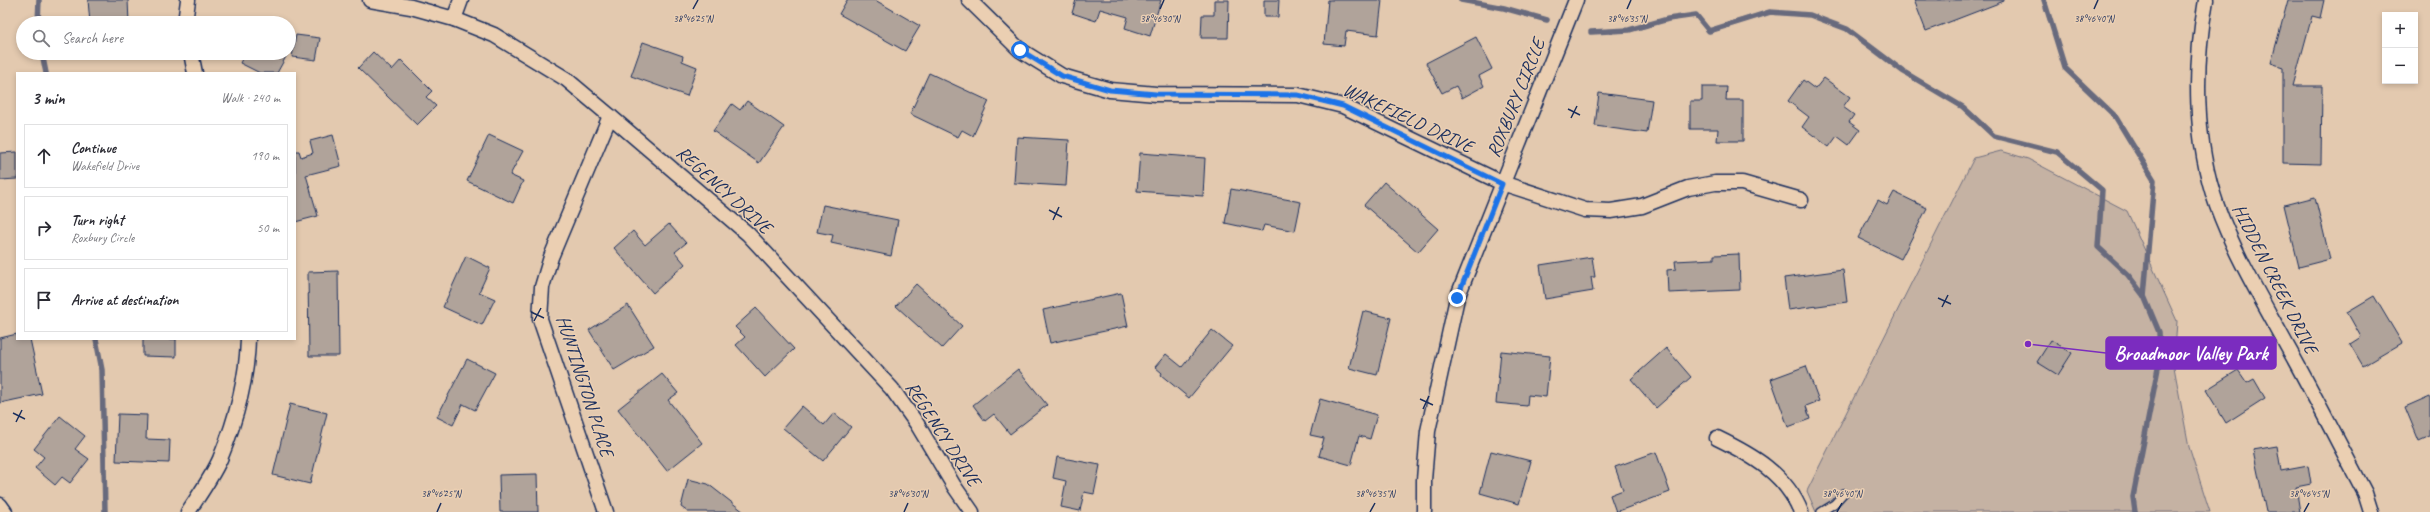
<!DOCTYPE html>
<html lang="en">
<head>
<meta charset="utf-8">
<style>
  :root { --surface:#fff; --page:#f2f2f3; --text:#2b2b33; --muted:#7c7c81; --line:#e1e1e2 }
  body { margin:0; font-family:Caveat,sans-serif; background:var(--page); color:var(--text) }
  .controls { position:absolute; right:12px; top:12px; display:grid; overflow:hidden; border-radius:0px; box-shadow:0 2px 6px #0003 }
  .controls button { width:36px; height:36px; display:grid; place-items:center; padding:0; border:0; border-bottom:1px solid var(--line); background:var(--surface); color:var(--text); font:20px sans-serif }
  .stop { position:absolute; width:12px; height:12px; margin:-9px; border:3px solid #1a73e8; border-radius:50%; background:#fff }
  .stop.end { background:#1a73e8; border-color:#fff; box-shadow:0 1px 4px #0008 }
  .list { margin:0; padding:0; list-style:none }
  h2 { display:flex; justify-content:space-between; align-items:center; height:52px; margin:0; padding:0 16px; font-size:17px }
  h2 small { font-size:13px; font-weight:400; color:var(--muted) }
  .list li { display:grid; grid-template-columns:26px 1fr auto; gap:12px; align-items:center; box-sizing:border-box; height:64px; margin:0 8px 8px; padding:0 8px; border:1px solid var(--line); border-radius:0px }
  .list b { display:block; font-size:15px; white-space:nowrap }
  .list p { margin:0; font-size:13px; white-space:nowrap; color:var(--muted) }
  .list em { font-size:13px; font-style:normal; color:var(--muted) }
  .icon { flex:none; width:22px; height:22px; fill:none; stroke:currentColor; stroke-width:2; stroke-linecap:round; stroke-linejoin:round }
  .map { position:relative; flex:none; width:2430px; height:512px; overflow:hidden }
  .search { position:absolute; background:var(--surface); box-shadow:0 2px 6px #0003; left:16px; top:16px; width:280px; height:44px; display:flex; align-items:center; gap:10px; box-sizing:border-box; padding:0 14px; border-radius:22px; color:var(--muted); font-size:15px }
  .panel { position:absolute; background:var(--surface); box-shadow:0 2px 6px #0003; left:16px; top:72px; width:280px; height:268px; border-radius:0px }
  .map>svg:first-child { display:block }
  .green { fill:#c5b2a3; stroke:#707080 }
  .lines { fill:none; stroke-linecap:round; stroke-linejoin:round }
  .stream { stroke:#686a7d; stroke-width:5.5 }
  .building { fill:#b0a39a; stroke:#1b2f5e }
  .service-casing { stroke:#1b2f5e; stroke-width:10 }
  .minor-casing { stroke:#1b2f5e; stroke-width:17 }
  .service { stroke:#ebcfb2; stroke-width:7 }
  .minor { stroke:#ebcfb2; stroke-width:14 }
  .route { stroke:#1a73e8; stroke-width:5 }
  .ticks { fill:none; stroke:#1b2f5e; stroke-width:1.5 }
  .labels { text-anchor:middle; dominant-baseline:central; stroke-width:3; stroke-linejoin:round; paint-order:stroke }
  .street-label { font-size:19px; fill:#1b2f5e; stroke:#ebcfb2 }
  .ticks-label { font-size:10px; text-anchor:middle; fill:#1b2f5e; stroke:#ebcfb2; stroke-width:3; stroke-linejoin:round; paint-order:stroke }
  .leader { fill:none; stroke:#7b2cbf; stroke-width:1.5 }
  .callout-dot { fill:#7b2cbf; stroke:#ebcfb2; stroke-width:1.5 }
  .callout { fill:#7b2cbf; stroke:#7b2cbf; stroke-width:1.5 }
  .callout-label { font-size:20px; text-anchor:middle; font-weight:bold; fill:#fff }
</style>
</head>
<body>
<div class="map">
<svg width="2430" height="512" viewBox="0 0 2430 512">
  <rect width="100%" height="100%" fill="#e3c9af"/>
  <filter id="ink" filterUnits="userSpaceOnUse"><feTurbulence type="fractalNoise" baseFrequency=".025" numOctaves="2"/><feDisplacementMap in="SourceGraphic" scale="8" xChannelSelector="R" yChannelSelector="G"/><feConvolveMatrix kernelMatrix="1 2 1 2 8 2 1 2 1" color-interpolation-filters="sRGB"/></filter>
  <g filter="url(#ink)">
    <!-- green -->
    <path class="green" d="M2001,151L2028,159L2127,211L2177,321L2174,367L2189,447L2210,512H1816L1807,491L1974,158Z"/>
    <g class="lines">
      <!-- stream -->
      <g class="stream">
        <path d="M1461,0L1504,8L1547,20"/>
        <path d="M2044,0L2065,68L2115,116L2154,180L2144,296L2159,332L2160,358L2133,497L2135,512"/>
        <path d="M38,23L39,0"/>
        <path d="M1591,32L1629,30L1668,19L1696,15L1709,31L1770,12L1810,15L1847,29L1904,72L1963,107L1994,136L2057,152L2102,190L2098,247L2128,275L2144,296"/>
        <path d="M42,53L46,73"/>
        <path d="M96,339L102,370L105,512"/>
      </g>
    </g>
    <!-- building -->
    <g class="building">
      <path d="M88,0H128L129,23H90Z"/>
      <path d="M847,0H875L920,26L905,51L839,14Z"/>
      <path d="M1076,0H1161L1150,36L1125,28L1128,17L1100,9L1096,21L1072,13Z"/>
      <path d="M1214,0H1229L1228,38H1201L1202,15H1214Z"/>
      <path d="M1264,0H1279L1278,17H1264Z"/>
      <path d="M1328,0H1382L1378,35L1346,31L1344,46L1324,44Z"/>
      <path d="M1914,0H2004V1L1926,31Z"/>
      <path d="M2288,0H2324L2320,18L2312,16L2293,86H2322L2321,164L2283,163V67L2271,63Z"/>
      <path d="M296,35L320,38L316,60L292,57Z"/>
      <path d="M1476,37L1492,69L1479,76L1484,86L1462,98L1456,86L1442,93L1426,63Z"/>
      <path d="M643,42L683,56L682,61L697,67L687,96L631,76Z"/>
      <path d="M373,52L392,70L401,60L432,91L426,97L436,106L417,125L358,68Z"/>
      <path d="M245,53H288L277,73H260L240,63Z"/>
      <path d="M929,73L989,101L973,136L962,130L958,137L910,114Z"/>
      <path d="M1824,78L1850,97L1843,107L1854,115L1849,122L1860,130L1849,145L1837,136L1829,147L1802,127L1809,117L1788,101L1803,80L1815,89Z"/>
      <path d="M1702,87H1727L1726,100H1743V141H1717L1718,129H1690V101H1702Z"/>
      <path d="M1599,93L1652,100L1647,133L1595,126Z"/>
      <path d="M747,101L784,127L759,163L713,131L732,104L740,110Z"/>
      <path d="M333,135L341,166L306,175L318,216L295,222V151H299L301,157L313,153L310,141Z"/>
      <path d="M489,135L523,151L510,175L523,181L513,203L467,181Z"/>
      <path d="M1017,137L1069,140L1066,186L1014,183Z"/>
      <path d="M17,152V179L0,180V153Z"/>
      <path d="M1140,153L1205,158L1203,196L1137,191Z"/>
      <path d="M1384,182L1438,229L1418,252L1364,205Z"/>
      <path d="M1231,189L1301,202L1295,231L1264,225L1262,231L1225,223Z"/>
      <path d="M1894,192L1927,208L1901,259L1858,238L1878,200L1887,205Z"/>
      <path d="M2315,197L2330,259L2299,267L2284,205Z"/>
      <path d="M823,205L898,220L891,256L831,243L833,235L817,232Z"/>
      <path d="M669,224L686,243L675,252L685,264L653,293L614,248L633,231L645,245Z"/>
      <path d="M1739,254L1740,290L1668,293L1667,270L1676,269L1675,261L1714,259V255Z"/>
      <path d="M466,256L490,268L479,292L495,299L482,325L443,307Z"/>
      <path d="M1592,257L1595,277H1591L1593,291L1545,299L1540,265Z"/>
      <path d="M1843,270L1847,302L1788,310L1784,278Z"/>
      <path d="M338,271L339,356H309L308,272Z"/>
      <path d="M916,284L962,326L942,348L896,306Z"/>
      <path d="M1121,293L1128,326L1050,343L1043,310Z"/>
      <path d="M2374,296L2402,343L2363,366L2350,344L2361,337L2347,312Z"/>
      <path d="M628,305L654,346L614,370L589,330Z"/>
      <path d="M756,308L794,349L765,377L736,345L745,337L735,327Z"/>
      <path d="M1363,311L1391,318L1377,375L1349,368Z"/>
      <path d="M1212,330L1232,346L1189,398L1161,375L1162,373L1155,367L1166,354L1182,367Z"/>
      <path d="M17,334V339H30L42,394L0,403V338Z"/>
      <path d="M143,339H176V357L143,356Z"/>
      <path d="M2051,340L2072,353L2058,375L2037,362Z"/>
      <path d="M1666,348L1691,377L1656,408L1631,379Z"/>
      <path d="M1501,351L1550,356L1546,397L1528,395L1527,406L1496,403Z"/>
      <path d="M467,359L495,373L475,410L463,404L453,425L437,417Z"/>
      <path d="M1806,366L1819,401L1806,406L1810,419L1788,427L1771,379Z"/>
      <path d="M1018,369L1047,405L1010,434L994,414L985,421L973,405Z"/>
      <path d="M2238,370L2247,383L2254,379L2265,398L2226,423L2206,390Z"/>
      <path d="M662,374L678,393L668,400L702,443L667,471L618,409Z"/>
      <path d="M2430,396V436L2419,441L2405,407Z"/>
      <path d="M1320,399L1377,415L1370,439L1359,436L1351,465L1319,456L1324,438L1310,435Z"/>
      <path d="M290,404L327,413L310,484L273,475Z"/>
      <path d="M802,406L824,425L834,413L851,427L823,461L783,428Z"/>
      <path d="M118,414L147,415L146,439L170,440L169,463L116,461Z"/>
      <path d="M60,416L85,436L75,449L89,459L70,483L62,477L55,485L35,468L44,457L34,449Z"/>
      <path d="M2277,446L2281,471L2308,466L2311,484L2296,487L2300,512H2266L2253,450Z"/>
      <path d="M1491,451L1531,461L1519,504L1480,493Z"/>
      <path d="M1656,452L1670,492L1616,512L1610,495L1623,490L1615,467Z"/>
      <path d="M1057,457L1100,465L1094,494L1084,492L1080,511L1061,507L1066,481L1053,478Z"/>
      <path d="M537,474L538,512H500L499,475Z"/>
      <path d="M688,479L708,484L744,512H688L681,507Z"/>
    </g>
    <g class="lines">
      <defs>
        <path id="service" d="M1821,512L1834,504L1844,493"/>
        <g id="minor">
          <path d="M370,0L411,7L454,19L494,35L566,79L610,116L748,234L892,389L917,424L954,486L972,512"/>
          <path d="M969,0L1020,50L1062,76L1110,90L1156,94L1298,95L1343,106L1502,183L1585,210L1611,211L1642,206L1688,188L1715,183H1742L1801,200"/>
          <path d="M2206,0C2194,66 2194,141 2217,206C2235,255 2262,300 2287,346C2314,394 2339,444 2365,493L2371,512"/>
          <path d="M454,19L461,0"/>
          <path d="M185,23L188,0"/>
          <path d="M191,53L195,73"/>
          <path d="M1717,438C1752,455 1786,474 1801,512"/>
          <path d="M0,505L5,512"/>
          <path d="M188,512C199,495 212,477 220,459C236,420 247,381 248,339"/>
          <path d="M606,512L540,319L542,287L551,257L610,116"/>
          <path d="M1424,512V480L1428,431L1457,298L1576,0"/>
        </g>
      </defs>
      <!-- service casing -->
      <use href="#service" class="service-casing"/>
      <!-- minor casing -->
      <use href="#minor" class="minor-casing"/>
      <!-- service -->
      <use href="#service" class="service"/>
      <!-- minor -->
      <use href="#minor" class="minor"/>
    </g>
  </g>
  <g class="lines" filter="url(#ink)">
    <!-- route -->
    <path class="route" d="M1020,50L1062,76L1110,90L1156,94L1298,95L1343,106L1502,184L1457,298"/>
  </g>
  <!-- ticks -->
  <path class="ticks" d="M693,9L698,0M1160,9L1164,0M1627,9L1631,0M2094,9L2098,0M1568,109L1580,115M1571,118L1577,106M1049,210L1062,217M1053,220L1059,207M1938,298L1951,304M1942,307L1948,295M531,312L544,318M534,321L541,308M1420,399L1433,405M1423,409L1429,396M13,413L25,419M16,422L22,410M437,512L441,503M904,512L908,503M1370,512L1375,503M1837,512L1842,503M2304,512L2309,503"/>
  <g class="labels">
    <!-- street labels -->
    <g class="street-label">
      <text transform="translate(1516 98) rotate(-68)">ROXBURY CIRCLE</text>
      <text transform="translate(1408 118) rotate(25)">WAKEFIELD DRIVE</text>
      <text transform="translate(724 190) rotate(42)">REGENCY DRIVE</text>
      <text transform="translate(2275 279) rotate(63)">HIDDEN CREEK DRIVE</text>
      <text transform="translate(585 386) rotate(72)">HUNTINGTON PLACE</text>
      <text transform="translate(943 434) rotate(57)">REGENCY DRIVE</text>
    </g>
  </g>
  <g class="ticks-label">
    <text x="693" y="22">38°46'25"N</text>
    <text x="1160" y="22">38°46'30"N</text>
    <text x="1627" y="22">38°46'35"N</text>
    <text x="2094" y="22">38°46'40"N</text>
    <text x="441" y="497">38°46'25"N</text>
    <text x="908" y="497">38°46'30"N</text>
    <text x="1375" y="497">38°46'35"N</text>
    <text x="1842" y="497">38°46'40"N</text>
    <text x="2309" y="497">38°46'45"N</text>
  </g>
  <!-- callouts -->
  <path class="leader" d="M2028 344L2106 353"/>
  <circle class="callout-dot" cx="2028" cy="344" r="4"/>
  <rect class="callout" x="2106" y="337" width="170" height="32" rx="4"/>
  <g class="callout-label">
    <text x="2191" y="360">Broadmoor Valley Park</text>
  </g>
</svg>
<div class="controls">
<button>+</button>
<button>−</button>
</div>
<div class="stop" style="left:1020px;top:50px"></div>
<div class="stop end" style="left:1457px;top:298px"></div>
<div class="search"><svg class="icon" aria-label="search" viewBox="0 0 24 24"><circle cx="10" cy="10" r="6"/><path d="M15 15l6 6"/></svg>Search here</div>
<section class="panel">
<h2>3 min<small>Walk · 240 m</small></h2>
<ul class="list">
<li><svg class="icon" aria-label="ahead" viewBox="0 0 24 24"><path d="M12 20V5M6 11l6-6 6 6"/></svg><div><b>Continue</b><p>Wakefield Drive</p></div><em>190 m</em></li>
<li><svg class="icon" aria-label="right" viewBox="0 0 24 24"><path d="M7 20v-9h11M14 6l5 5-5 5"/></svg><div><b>Turn right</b><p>Roxbury Circle</p></div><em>50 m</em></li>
<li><svg class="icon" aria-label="arrive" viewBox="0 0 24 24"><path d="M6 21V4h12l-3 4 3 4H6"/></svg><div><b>Arrive at destination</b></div></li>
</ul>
</section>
</div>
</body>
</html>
